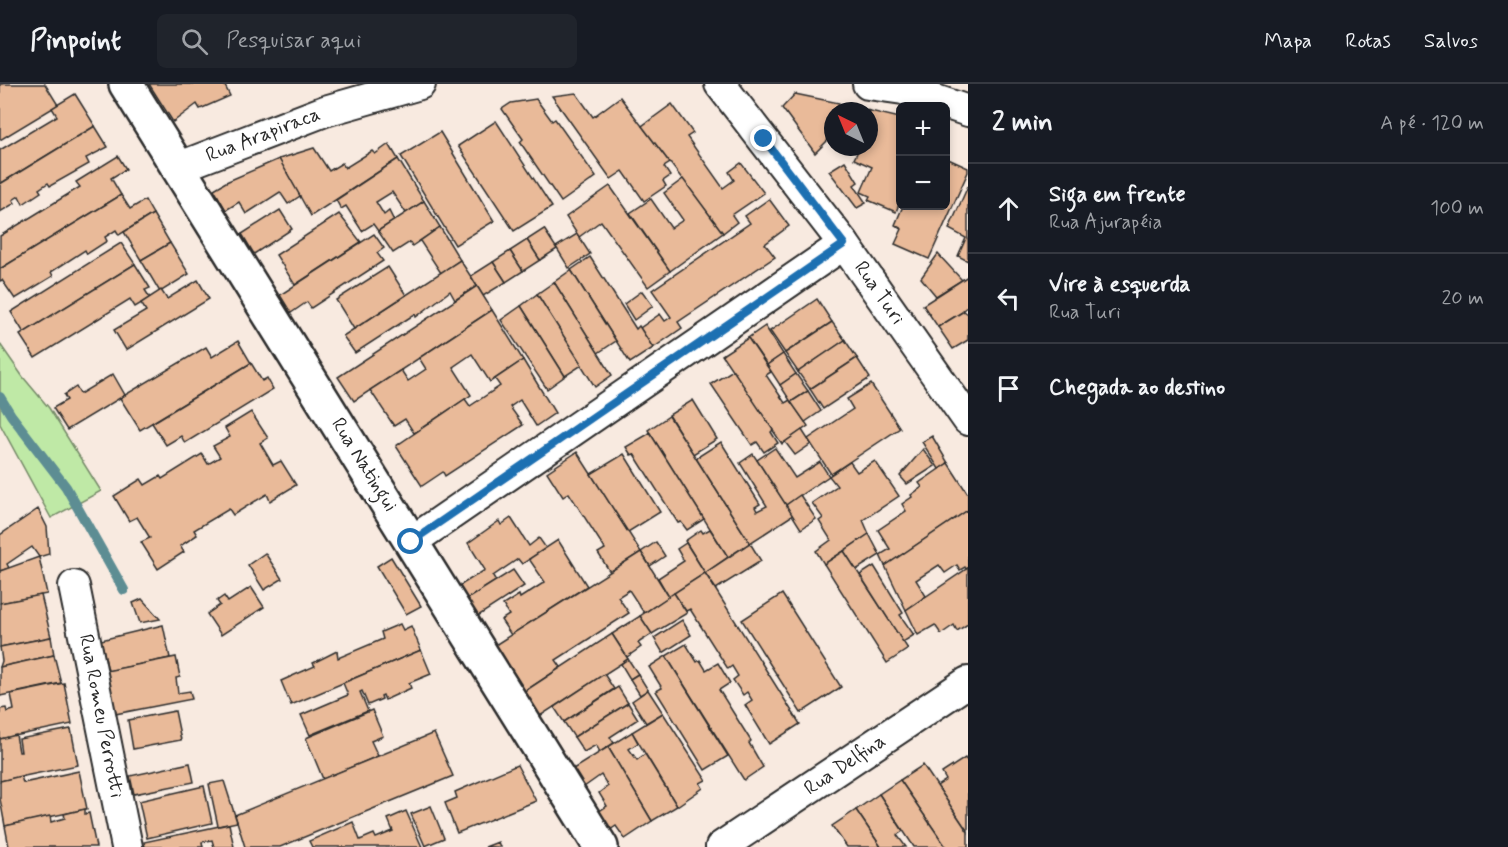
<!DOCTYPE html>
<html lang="pt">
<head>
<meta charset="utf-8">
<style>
  :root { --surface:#171b24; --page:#20242c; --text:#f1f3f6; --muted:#9ea1a6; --line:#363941 }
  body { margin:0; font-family:Mynerve,sans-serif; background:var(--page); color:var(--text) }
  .controls { position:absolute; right:18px; top:18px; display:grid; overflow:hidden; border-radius:9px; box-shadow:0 3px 9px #0003 }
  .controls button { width:54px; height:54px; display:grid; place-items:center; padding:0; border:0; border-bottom:2px solid var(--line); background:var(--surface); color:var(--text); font:30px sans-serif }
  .compass { position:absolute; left:824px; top:18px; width:54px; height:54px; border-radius:50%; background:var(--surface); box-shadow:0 3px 9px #0003; rotate:317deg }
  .stop { position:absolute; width:18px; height:18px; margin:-14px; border:4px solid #1f6fb2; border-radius:50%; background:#fff }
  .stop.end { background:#1f6fb2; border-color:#fff; box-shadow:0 2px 6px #0008 }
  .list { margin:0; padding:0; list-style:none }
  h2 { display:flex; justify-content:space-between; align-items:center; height:78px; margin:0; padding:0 24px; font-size:26px }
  h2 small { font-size:20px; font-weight:400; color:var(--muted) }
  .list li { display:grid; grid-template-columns:39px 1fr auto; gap:18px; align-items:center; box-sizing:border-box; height:90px; padding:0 24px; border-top:2px solid var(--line) }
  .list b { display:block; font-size:22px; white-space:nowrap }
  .list p { margin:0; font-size:20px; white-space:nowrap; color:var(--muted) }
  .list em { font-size:20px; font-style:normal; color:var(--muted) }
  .icon { flex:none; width:33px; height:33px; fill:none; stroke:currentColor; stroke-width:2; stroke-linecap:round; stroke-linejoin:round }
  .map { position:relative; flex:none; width:968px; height:763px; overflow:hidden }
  header { display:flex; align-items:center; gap:36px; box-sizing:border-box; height:84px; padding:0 30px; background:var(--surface); border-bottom:2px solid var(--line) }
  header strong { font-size:28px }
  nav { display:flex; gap:33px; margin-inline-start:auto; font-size:21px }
  .search { width:420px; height:54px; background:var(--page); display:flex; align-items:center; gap:15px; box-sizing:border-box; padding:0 21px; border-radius:9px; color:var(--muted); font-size:22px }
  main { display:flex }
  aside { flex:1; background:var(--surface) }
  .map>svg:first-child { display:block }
  .green { fill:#bfe9a6; stroke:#758a68; stroke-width:1.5 }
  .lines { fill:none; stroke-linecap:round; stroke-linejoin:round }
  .stream { stroke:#5d8d93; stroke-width:10 }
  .building { fill:#e9ba99; stroke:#2b2b2b; stroke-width:1.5 }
  .minor-casing { stroke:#2b2b2b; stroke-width:34 }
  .tertiary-casing { stroke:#2b2b2b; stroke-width:38 }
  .minor { stroke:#fff; stroke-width:30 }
  .tertiary { stroke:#fff; stroke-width:33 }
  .route { stroke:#1f6fb2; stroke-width:8 }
  .labels { text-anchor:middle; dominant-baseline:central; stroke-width:4.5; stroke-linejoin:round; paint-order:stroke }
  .street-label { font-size:20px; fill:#2b2b2b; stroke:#fff }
</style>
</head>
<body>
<header>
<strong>Pinpoint</strong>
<div class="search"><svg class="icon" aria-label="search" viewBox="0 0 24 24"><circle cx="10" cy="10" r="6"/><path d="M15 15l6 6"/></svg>Pesquisar aqui</div>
<nav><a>Mapa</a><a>Rotas</a><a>Salvos</a></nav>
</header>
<main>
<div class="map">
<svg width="968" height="763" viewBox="0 0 968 763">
  <rect width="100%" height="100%" fill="#f8eae0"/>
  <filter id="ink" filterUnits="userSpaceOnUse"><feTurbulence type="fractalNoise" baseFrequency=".0167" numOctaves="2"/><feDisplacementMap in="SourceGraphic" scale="12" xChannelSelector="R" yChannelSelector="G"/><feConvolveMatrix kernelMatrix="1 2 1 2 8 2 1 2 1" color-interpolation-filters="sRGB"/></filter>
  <g filter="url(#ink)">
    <!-- green -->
    <path class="green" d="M0,260L23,293L49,324L101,407L51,434L0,340Z"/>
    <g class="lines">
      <!-- stream -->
      <path class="stream" d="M0,313L11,331L66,403L124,506"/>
    </g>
    <!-- building -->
    <g class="building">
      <path d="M0,0H45L58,21L0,56Z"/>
      <path d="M149,0H224L230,12L200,25L197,20L173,38Z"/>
      <path d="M576,9L593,33L620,13L670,79L664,83L670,92L663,97L666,102L644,117L623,87L611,95L552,12Z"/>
      <path d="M75,10L95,42L0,100V66L57,32L52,24Z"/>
      <path d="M795,10L839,19L836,27H833L831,44L833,51L815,69L782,24Z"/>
      <path d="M536,15L552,37L555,35L596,93L561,118L520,58L523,55L502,25L511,19Z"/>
      <path d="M672,20L693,49L687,53L723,104L734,96L729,88L741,79L764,109L732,131L737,138L723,149L642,42Z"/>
      <path d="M845,21L900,34V117L896,128L868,116L870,112L861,108L872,83L854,75L860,63H869V27H842Z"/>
      <path d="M496,37L552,123L514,147L458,62Z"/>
      <path d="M95,42L108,63L86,74L89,80L50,102L48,99L39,105L41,108L23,120L19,112L13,116L15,119L0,128V100Z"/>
      <path d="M440,48L494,137L455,161L401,72Z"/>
      <path d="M389,60L398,75L311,132L279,75L314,64L329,87L342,79L345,84L372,67L375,70Z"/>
      <path d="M118,72L126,85L111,94L121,111L0,185V152L80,103L76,98Z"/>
      <path d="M946,74L968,84V88L929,175L895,160L902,145L895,141L903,122H946Z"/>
      <path d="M279,75L300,112L288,120L280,108L246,130L239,118L226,126L214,105L226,98Z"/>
      <path d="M398,75L424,117L406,129L392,108L376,118L384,131L389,127L394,137L378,147L373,140L362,147L346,122L341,125L336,116Z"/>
      <path d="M845,77L858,98L854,101L866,119L857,124L829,87Z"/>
      <path d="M683,95L723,149L670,187L630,129L651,115L671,144L683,136L664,109Z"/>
      <path d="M610,102L670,187L648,203L601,137L579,153L566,133Z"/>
      <path d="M968,102V177L958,172L966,154L949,145Z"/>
      <path d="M121,111L130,125L145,116L153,130L119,151L116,146L105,153L107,157L87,170L85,166L51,188L53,192L15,215L2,196L0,197V185Z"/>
      <path d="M769,115L789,142L765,160L775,173L678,238L682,244L653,264L640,244L660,230L665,237L671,233L652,206L750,139L745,132Z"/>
      <path d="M424,117L440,143L412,162L410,158L393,169L378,147Z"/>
      <path d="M280,126L292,145L254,170L242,150Z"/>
      <path d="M153,130L170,159L141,176L124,148Z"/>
      <path d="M339,130L361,158L295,201L276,171Z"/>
      <path d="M440,143L460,176L441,189L420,157Z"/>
      <path d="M544,145L557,165L540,176L527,156Z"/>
      <path d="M374,150L384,164L377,169L383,177L311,224L307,218L291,229L280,211Z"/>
      <path d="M577,150L590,170L569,184L556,163Z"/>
      <path d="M527,156L540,176L523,187L510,167Z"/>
      <path d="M121,159L135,180L24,249L11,228Z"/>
      <path d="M170,159L189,190L160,208L141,176Z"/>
      <path d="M510,167L523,187L506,198L493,178Z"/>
      <path d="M938,170L962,196L936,212L921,194Z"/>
      <path d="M590,173L636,245L639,242L653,264L630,279L571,186Z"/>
      <path d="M460,176L477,202L455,216L450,207L416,233L415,230L355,269L343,252Z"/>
      <path d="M493,178L506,198L483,212L471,192Z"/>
      <path d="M135,180L150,204L145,206L150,214L135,223L130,215L35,274L20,251Z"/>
      <path d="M388,183L406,211L354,245L336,216Z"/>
      <path d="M571,186L616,257L598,269L554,198Z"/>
      <path d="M968,192V222L963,226L964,227L938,243L923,221Z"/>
      <path d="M198,196L209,215L126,266L114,246L146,227L141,219L161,206L167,215Z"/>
      <path d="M554,198L612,291L595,303L537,210Z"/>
      <path d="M477,202L492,226L354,317L338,293Z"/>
      <path d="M642,207L653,222L634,236L624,220Z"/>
      <path d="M537,210L582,281L565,292L521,222Z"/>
      <path d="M817,215L832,238L785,269L770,247Z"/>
      <path d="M521,222L565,292L547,305L501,236Z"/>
      <path d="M492,226L523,276L490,298L472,270L453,283L471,311L414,349L405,335L394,342L370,306L401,286L408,297L426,285L419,274Z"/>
      <path d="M964,227L968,230V256L953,265L938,243Z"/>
      <path d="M832,238L845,256L798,288L785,269Z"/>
      <path d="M765,242L783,270L767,281L748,254Z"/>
      <path d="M748,254L771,288L766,291L785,319L790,316L808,342L782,360L722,271Z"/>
      <path d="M845,256L857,274L810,305L798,288Z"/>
      <path d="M238,257L251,279L140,346L120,314L206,263L212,273Z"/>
      <path d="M783,270L796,290L780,301L767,281Z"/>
      <path d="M857,274L870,294L823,325L810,305Z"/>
      <path d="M523,276L555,329L536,342L520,316L510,323L523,341L445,392L443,388L422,402L396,362L465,315L470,322L500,302L495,295Z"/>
      <path d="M251,279L262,297L267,294L273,305L185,359L181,352L166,361L152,339Z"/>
      <path d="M733,286L773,346L771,348L778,359L764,368L757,358L752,361L711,300Z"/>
      <path d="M113,290L125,311L67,346L53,324L67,316L64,311L76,303L80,310Z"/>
      <path d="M796,290L808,307L791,318L780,301Z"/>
      <path d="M871,300L900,344L831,390L808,355L853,325L847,315Z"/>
      <path d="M808,307L821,327L805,338L791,318Z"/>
      <path d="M693,316L717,355L693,370L669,331Z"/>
      <path d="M251,328L268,354L260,359L273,381L281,377L296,401L270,417L267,410L233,431L229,425L194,446L197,451L180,462L184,468L158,485L141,458L150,454L137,433L129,437L114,412L141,395L145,401L160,392L162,395L202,370L208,380L220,373L213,362L230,353L225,344Z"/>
      <path d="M669,332L750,459L728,473L648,346Z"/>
      <path d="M802,346L811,360L795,371L785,358Z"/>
      <path d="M650,349L704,435L687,446L681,438L678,439L634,370L631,371L626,363Z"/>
      <path d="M932,352L948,379L939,385L922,358Z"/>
      <path d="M721,358L760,420L755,423L757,427L767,422L740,379L753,370L793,431L750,459L696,374Z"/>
      <path d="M775,364L795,394L820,378L829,392L786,421L757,376Z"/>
      <path d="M923,365L935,382L907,400L900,392Z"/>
      <path d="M577,368L641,468L610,488L598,469L605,465L569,409L563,413L547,388Z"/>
      <path d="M624,370L660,428L628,448L591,390Z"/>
      <path d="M875,377L899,412L863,436L869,450L824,480L816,467L831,456L819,437L823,434L812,419L837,402L829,392L850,378L857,388Z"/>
      <path d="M948,379L968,410V426L885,482L880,471L890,465L878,446L906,427L902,420L912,413L911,411L922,403L919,399Z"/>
      <path d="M800,411L816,435L801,445L786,421Z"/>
      <path d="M38,425L47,443L49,470L39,473L32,463L7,480L9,484L0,487V451Z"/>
      <path d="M968,426V484L966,485L965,483L960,486L957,481L945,489L939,481L916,496L926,512L906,526L885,482Z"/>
      <path d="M511,434L529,462L539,454L546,464L522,480L518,475L493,492L496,497L467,515L459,502L485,486L468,459L499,437L501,441Z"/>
      <path d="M710,445L728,473L705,489L685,457L701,446L703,449Z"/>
      <path d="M869,450L880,471L856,486L844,467Z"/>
      <path d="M558,456L587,502L511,551L501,536L509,531L503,521L519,511L520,514L545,498L529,475Z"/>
      <path d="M656,458L665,472L650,482L641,468Z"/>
      <path d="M686,459L705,489L669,513L658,494L684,477L677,465Z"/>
      <path d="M750,459L761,477L716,505L705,489Z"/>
      <path d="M844,467L908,565L887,579L824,480Z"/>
      <path d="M641,468L669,513L644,529L629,506L618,513L629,529L556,576L561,583L525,607L495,561Z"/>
      <path d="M265,469L282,495L264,506L248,481Z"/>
      <path d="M39,473L47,510L0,519V487Z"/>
      <path d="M391,473L421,522L406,530L377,482Z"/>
      <path d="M874,482L903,529L900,531L914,551L903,558L860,491Z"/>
      <path d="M968,484V540L957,547L954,541L941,550L935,541L918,551L906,526Z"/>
      <path d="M513,486L524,502L478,532L467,515Z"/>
      <path d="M705,489L800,640L769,660L745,621L752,616L747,608L743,611L733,596L738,592L732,582L728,585L690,525L686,527L674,509Z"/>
      <path d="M251,503L264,523L221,551L207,530L220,521L217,517L224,512L228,518Z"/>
      <path d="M674,509L687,529L652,550L640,532Z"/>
      <path d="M782,510L841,603L801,629L742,536Z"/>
      <path d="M41,511L51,553L0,563V519Z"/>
      <path d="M142,515L160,535L140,539L133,519Z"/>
      <path d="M640,532L652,550L638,559L641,563L627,573L612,550Z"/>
      <path d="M682,536L691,551L663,569L654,554Z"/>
      <path d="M400,540L403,546L411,542L421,566L291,621L281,597L315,582L313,579L337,567L338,574L383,555L381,548Z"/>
      <path d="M163,541L170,574L108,587L101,556Z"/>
      <path d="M612,550L628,575L540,632L525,607Z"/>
      <path d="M51,553L54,571L0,583L2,577L0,563Z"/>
      <path d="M686,560L697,578L700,576L706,586L718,579L730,599L719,606L751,657L749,659L763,683L744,696L666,572Z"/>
      <path d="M421,566L431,590L409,599L411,604L385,616L383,611L381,612L382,615L368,621L362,607L360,608L368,627L310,651L301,631L348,611L343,599Z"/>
      <path d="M54,571L61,599L0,612V583Z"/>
      <path d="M666,572L728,672L705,686L656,607L662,604L649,583Z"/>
      <path d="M176,573L180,593L176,594L178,609L190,607L192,615L110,631L101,588Z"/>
      <path d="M628,575L638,590L630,595L621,580Z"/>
      <path d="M604,590L614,605L564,638L554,623Z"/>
      <path d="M638,590L648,606L640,611L630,595Z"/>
      <path d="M64,599L72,640L0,655V625L6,624L7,628L14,626L11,610Z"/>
      <path d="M618,603L628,619L574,653L564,638Z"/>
      <path d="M648,606L663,629L646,639L632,617Z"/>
      <path d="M628,619L638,635L610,653L614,659L600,668L596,661L584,668L574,653Z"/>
      <path d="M372,626L383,652L371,657L378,672L323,695L306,654Z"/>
      <path d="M175,627L181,656L133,665L128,636Z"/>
      <path d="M663,629L706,696L700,699L703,704L677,722L632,648Z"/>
      <path d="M71,645L78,681L0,697V655L16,651L19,668H21L19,655Z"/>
      <path d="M632,648L638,659L629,665L637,676L645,670L677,722L652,737L608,663Z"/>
      <path d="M434,649L453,692L280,763H245L235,731Z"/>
      <path d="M608,663L652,737L625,755L616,742L610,746L599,727L607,722L599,709L608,702L601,691L584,703L573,685Z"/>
      <path d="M965,674L968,678V748L937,702L946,696L942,689Z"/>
      <path d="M190,679L194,698L134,710L130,692Z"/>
      <path d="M517,681L536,717L457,749L445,719L457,714L455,708Z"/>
      <path d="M923,681L968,748V763H946L900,696Z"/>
      <path d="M79,687L87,725L5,742L0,715V697L21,692L23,699Z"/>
      <path d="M900,696L946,763H914L879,710Z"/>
      <path d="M224,697L237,738L218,742L209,700Z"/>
      <path d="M204,702L212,739L147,754L139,717Z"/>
      <path d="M879,710L903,747L897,751L906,763H881L856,726Z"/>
      <path d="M431,722L444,754L425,762L411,730Z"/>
      <path d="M85,725V730L89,729L96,763H9L5,742L50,732L51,738L65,734L64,730Z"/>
      <path d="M856,726L881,763H847L832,742Z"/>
      <path d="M406,727L422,763H312L309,757L353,738L360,756L374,750L376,754L393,747L388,735Z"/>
      <path d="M229,740L234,763H214L212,756L202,758L203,763H145L144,758Z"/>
      <path d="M498,758L500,763H485Z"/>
    </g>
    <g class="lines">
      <defs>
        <g id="minor">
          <path d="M720,0L844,160L968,336"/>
          <path d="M868,0L903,5L968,27"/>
          <path d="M177,84L325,27L420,0"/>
          <path d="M411,458L844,160"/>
          <path d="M74,502L127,763"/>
          <path d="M721,763L968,598"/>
        </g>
        <path id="tertiary" d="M126,0L601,763"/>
      </defs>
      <!-- minor casing -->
      <use href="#minor" class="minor-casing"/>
      <!-- tertiary casing -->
      <use href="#tertiary" class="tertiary-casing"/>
      <!-- minor -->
      <use href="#minor" class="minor"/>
      <!-- tertiary -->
      <use href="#tertiary" class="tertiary"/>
    </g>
  </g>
  <g class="lines" filter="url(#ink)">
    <!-- route -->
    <path class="route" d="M411,458L844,160L764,55"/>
  </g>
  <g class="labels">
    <!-- street labels -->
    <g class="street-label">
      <text transform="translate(263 51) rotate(-21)">Rua Arapiraca</text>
      <text transform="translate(879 209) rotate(55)">Rua Turi</text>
      <text transform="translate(364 381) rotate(58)">Rua Natingui</text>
      <text transform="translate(101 632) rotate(79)">Rua Romeu Perrotti</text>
      <text transform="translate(845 681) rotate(-34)">Rua Delfina</text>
    </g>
  </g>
</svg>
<div class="controls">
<button>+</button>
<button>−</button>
</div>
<svg class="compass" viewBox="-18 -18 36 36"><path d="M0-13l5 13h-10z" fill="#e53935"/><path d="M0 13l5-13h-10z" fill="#9ea1a6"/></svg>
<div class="stop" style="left:411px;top:458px"></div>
<div class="stop end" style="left:764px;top:55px"></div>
</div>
<aside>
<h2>2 min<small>A pé · 120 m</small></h2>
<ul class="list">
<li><svg class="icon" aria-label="ahead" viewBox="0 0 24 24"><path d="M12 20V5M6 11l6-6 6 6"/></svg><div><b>Siga em frente</b><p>Rua Ajurapéia</p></div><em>100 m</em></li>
<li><svg class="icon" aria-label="left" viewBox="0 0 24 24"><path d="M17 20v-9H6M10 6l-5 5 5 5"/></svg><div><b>Vire à esquerda</b><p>Rua Turi</p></div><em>20 m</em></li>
<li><svg class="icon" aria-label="arrive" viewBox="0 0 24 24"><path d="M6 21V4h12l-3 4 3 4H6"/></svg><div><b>Chegada ao destino</b></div></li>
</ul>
</aside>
</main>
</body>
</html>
